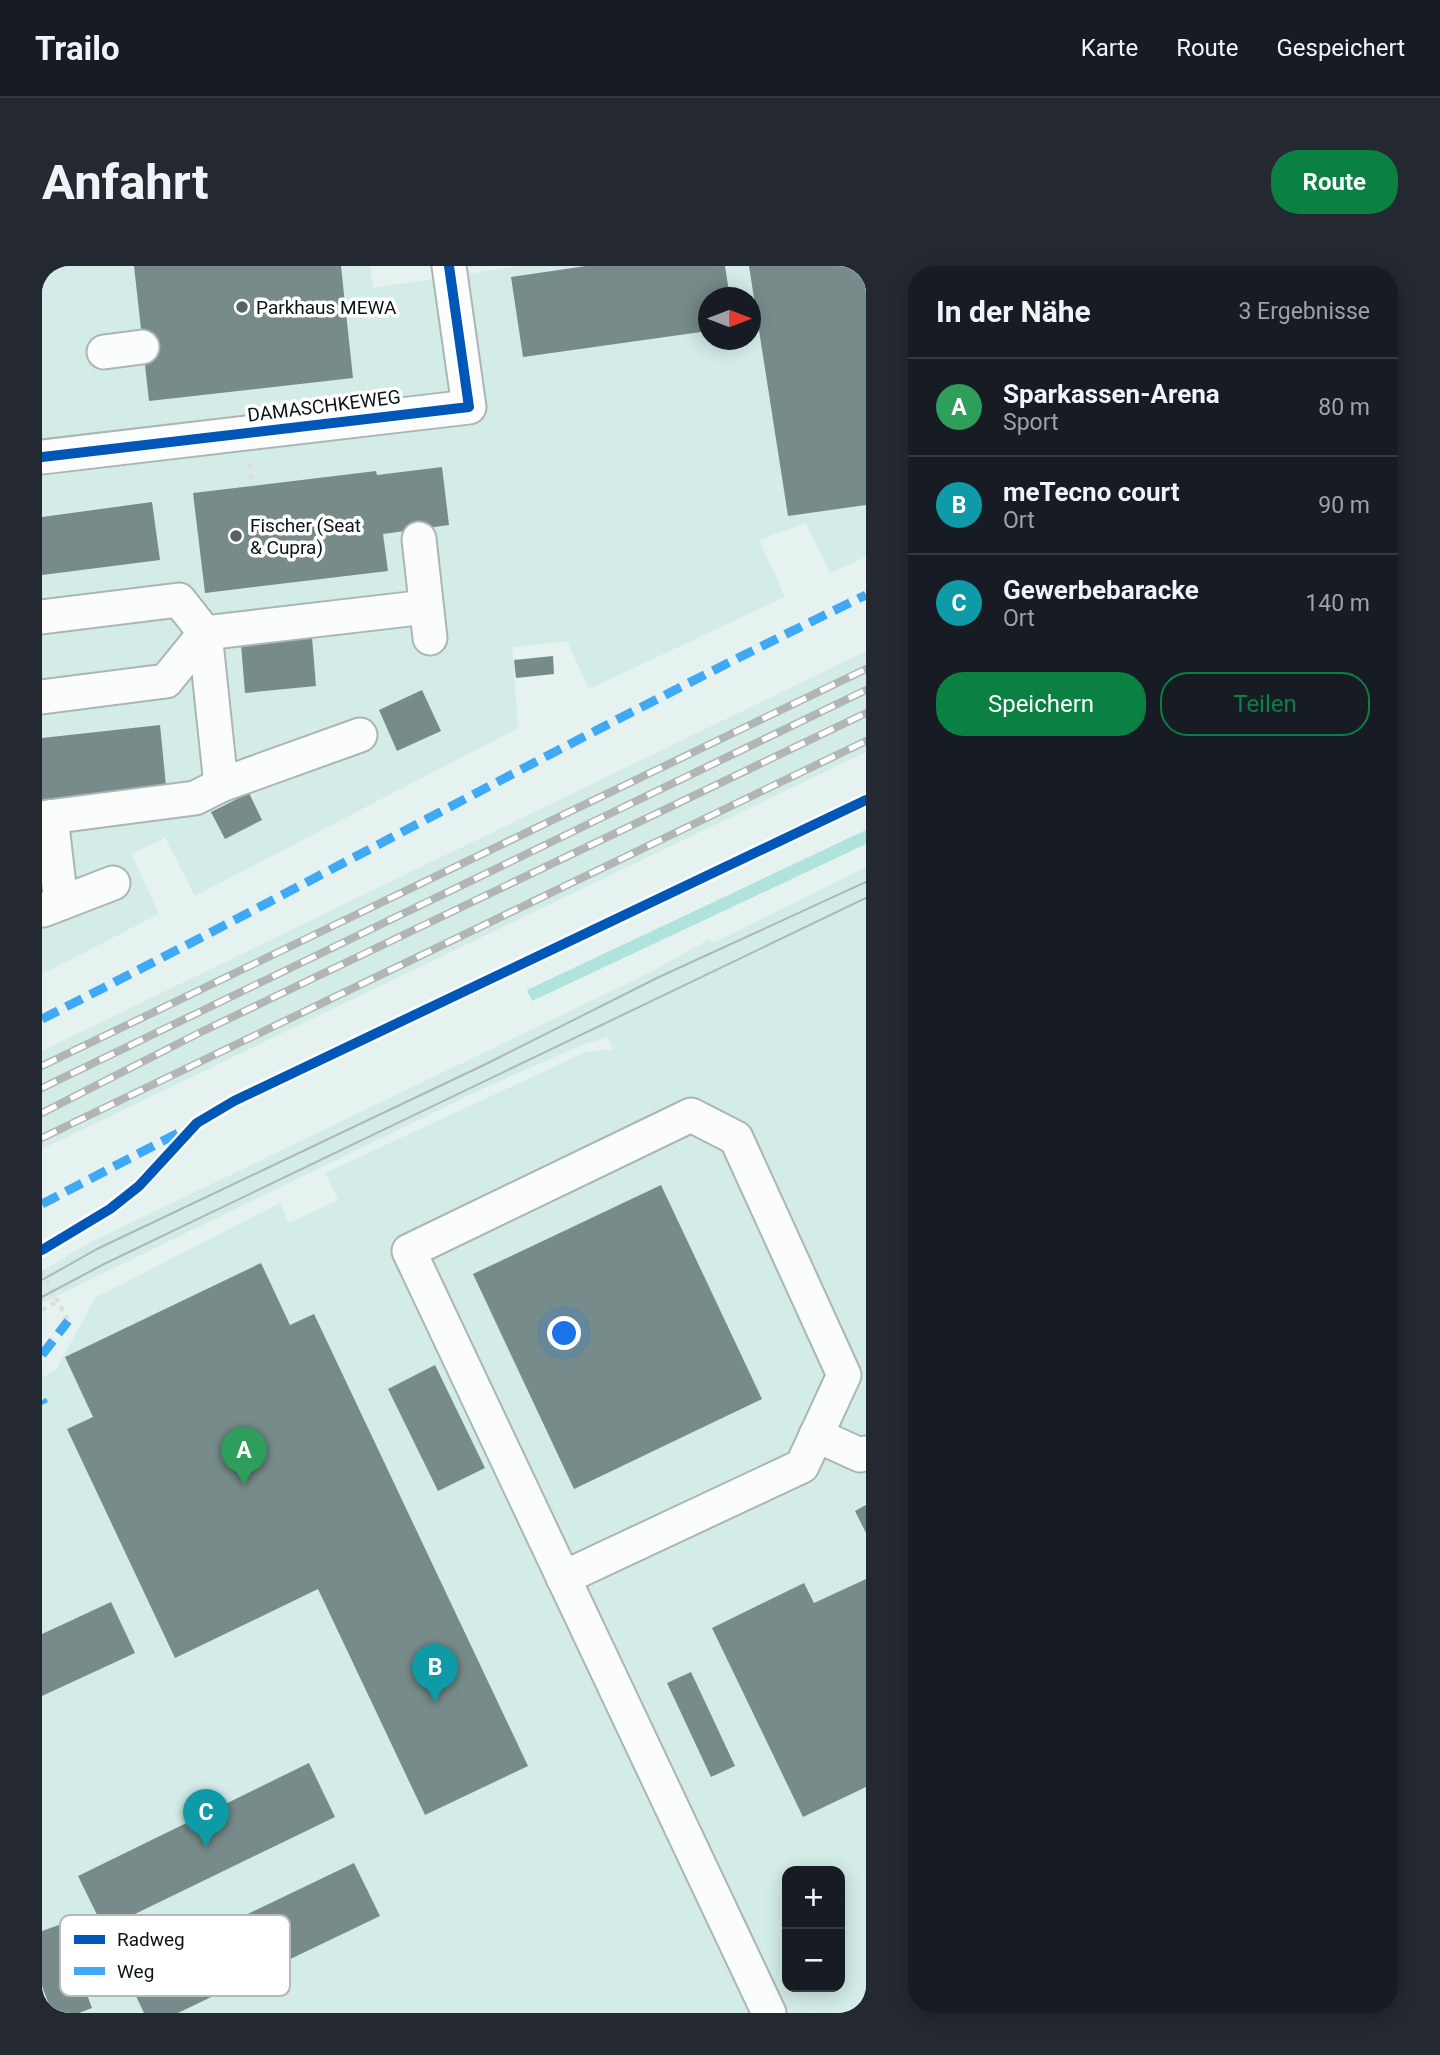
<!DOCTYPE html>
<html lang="de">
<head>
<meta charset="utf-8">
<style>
  :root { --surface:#171b24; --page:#242831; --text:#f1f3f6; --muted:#9ea1a6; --line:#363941; --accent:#0b8043 }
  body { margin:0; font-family:Roboto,sans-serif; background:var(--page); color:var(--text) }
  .controls { position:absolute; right:21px; bottom:21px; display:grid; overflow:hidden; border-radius:14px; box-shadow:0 4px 18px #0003 }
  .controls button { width:63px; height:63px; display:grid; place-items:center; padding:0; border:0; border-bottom:2px solid var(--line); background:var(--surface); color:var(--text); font:35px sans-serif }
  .compass { position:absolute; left:656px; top:21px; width:63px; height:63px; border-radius:50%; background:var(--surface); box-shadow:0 4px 18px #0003; rotate:90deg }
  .you { position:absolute; left:523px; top:1068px; width:24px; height:24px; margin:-18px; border:5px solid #fff; border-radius:50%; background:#1a73e8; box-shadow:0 0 0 10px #1a73e833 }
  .badge { display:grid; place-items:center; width:46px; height:46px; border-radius:50%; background:var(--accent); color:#fff; font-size:23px; font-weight:700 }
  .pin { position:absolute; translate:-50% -58px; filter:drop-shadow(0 2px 4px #0008) }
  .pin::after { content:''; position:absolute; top:37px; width:24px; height:21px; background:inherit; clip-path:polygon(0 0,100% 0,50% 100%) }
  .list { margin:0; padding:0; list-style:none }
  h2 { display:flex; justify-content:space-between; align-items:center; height:91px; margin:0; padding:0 28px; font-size:30px }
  h2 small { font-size:23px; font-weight:400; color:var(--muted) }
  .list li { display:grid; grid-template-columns:46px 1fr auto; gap:21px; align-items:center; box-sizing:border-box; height:98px; padding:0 28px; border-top:2px solid var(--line) }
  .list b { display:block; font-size:26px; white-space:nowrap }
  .list p { margin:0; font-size:23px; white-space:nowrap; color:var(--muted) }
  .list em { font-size:23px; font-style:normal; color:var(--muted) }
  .actions { display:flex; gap:14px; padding:21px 28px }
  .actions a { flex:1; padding:16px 0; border:2px solid var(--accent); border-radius:28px; text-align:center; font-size:24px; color:var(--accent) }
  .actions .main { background:var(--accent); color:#fff }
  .map { position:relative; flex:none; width:824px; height:1747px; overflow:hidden; border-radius:28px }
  header { display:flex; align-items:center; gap:42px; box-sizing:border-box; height:98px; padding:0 35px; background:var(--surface); border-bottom:2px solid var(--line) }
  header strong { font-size:33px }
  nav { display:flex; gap:38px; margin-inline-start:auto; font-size:24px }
  .intro { display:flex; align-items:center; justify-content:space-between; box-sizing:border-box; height:168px; padding:0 42px }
  h1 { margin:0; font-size:49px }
  .button { padding:18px 32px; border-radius:28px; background:var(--accent); color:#fff; font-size:24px; font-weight:700 }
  main { display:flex; gap:42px; padding:0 42px }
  aside { flex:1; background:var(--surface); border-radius:28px; box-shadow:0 4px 18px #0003 }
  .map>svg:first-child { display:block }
  .built { fill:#d3ece8; fill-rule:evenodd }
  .water { fill:#b0e3db }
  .building { fill:#778c8a }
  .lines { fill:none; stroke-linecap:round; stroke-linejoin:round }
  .minor-casing { stroke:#abb6b4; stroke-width:37 }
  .path { stroke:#dbdede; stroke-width:4.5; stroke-dasharray:5 5; stroke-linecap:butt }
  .minor { stroke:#fbfdfd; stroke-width:33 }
  .tram { stroke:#b1b5b4; stroke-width:2 }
  .rail-casing { stroke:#b1b5b4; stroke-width:8 }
  .rail { stroke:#fff; stroke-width:5; stroke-dasharray:16; stroke-linecap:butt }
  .quiet { stroke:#3fa9f5; stroke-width:9; stroke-dasharray:18 9; stroke-linecap:butt }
  .cycleway-casing { stroke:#fff; stroke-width:15 }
  .cycleway { stroke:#0057b8; stroke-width:10 }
  .poi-dot { fill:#586261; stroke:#fff; stroke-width:2.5 }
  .labels { text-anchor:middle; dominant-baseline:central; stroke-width:7; stroke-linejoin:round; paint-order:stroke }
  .poi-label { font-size:19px; fill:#0c1514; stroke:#fff; text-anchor:start }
  .street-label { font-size:19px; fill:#0c1514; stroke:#fff }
  .key { fill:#fff; stroke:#b6b9b8; stroke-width:2 }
  .key-label { font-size:19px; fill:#0c1514 }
</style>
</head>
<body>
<header>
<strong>Trailo</strong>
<nav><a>Karte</a><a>Route</a><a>Gespeichert</a></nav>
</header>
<div class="intro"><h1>Anfahrt</h1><a class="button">Route</a></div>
<main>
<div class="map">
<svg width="824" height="1747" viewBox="0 0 824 1747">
  <rect width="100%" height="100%" fill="#e5f2f0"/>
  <!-- built -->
  <g class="built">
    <path d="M0,0H328L331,22L478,0H824V291L788,307L764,257L717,274L743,331L547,423L525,375L470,381L476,462L153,630L123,572L89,588L117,648L0,708ZM666,32H708V74H666Z"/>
    <path d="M824,385V486L0,883V785Z"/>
    <path d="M824,601V1747H0V1111L14,1104L53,1032L238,937L247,957L296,934L283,907L544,786L571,783L566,771L540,779L440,823L0,1037V1005L47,977L611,705L668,673L671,677ZM745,1605H798V1721H745Z"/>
  </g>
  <!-- water -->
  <path class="water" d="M824,564V578L490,735L485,724Z"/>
  <!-- building -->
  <g class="building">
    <path d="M92,0H299L311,112L107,135Z"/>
    <path d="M544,0H683L688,32H666V65L481,91L469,11Z"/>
    <path d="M707,0H824V239L746,250Z"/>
    <path d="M400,201L407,259L341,268L346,305L163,327L151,227L334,205L335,209Z"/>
    <path d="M110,236L118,294L0,309V251Z"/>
    <path d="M270,371L274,420L203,427L199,378Z"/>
    <path d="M511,390L512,408L474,412L472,394Z"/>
    <path d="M380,424L399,465L355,485L337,444Z"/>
    <path d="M118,459L124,520L0,534V472Z"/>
    <path d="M207,527L220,554L183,573L169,546Z"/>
    <path d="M619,919L720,1133L532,1223L431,1008Z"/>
    <path d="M219,997L248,1059L272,1048L486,1500L383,1549L276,1323L133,1392L25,1163L51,1151L23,1091Z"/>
    <path d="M393,1099L443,1202L396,1225L346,1123Z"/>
    <path d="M824,1239V1267L813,1245Z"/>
    <path d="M824,1313V1521L761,1551L670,1362L762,1317L772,1337Z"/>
    <path d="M69,1336L93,1387L0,1430V1368Z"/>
    <path d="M649,1406L693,1500L669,1511L625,1417Z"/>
    <path d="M267,1497L293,1551L62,1663L36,1610Z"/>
    <path d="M312,1597L338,1650L136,1747H102L83,1707Z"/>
    <path d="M31,1654L46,1695L34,1699L50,1742L37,1747H10L0,1720V1665Z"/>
  </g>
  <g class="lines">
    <defs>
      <g id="minor">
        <path d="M62,86L100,81"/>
        <path d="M0,191L427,141L407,0"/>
        <path d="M377,273L388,372"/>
        <path d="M0,351L137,334L163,367L384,341"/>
        <path d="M163,367L179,519L318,469"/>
        <path d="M0,431L124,415L163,367"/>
        <path d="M9,551L19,637"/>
        <path d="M0,552L153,532L179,519"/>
        <path d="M1,644L71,617"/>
        <path d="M774,1169L818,1189L824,1187"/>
        <path d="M521,1312L760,1200L802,1109L694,872L649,849L367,985L727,1747"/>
      </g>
    </defs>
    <!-- minor casing -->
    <use href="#minor" class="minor-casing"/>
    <!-- path -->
    <g class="path">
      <path d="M208,198L210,220"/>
      <path d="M0,1005L26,1055"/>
      <path d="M0,1044L16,1035"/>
    </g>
    <!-- minor -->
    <use href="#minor" class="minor"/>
    <!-- tram -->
    <g class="tram">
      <path d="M0,1014L55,983L446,797L617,711L824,616"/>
      <path d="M0,1031L62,998L824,632"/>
    </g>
    <defs>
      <g id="rail">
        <path d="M0,800L824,403"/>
        <path d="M0,822L824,424"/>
        <path d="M0,847L155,768L824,447"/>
        <path d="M0,872L824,475"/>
      </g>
    </defs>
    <!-- rail casing -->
    <use href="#rail" class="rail-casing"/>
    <!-- rail -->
    <use href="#rail" class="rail"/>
    <!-- quiet -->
    <g class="quiet">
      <path d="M0,753C276,614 546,463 824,329"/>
      <path d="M0,938L140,865"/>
      <path d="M0,1089L26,1055"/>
      <path d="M0,1134L2,1138"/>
    </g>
    <defs>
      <g id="cycleway">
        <path d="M0,191L427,141L407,0"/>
        <path d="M0,984L68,943L97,920L155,857L192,835L824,534"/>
      </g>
    </defs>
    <!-- cycleway casing -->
    <use href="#cycleway" class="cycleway-casing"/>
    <!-- cycleway -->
    <use href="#cycleway" class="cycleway"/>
  </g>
  <!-- markers -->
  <g class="poi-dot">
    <circle cx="200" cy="41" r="7"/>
    <circle cx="194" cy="270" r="7"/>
  </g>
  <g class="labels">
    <!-- poi labels -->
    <g class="poi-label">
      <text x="214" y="41">Parkhaus MEWA</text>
      <text x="208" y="259">Fischer (Seat<tspan x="208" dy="22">&amp; Cupra)</tspan></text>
    </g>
    <!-- street labels -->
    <g class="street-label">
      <text transform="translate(282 140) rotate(-7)">DAMASCHKEWEG</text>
    </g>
  </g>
  <!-- legend -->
  <rect x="18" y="1649" width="230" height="81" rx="10" class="key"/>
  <rect x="32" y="1669" width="31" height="9" fill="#0057b8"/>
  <rect x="32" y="1701" width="31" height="8" fill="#3fa9f5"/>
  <g class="key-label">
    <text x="75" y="1680">Radweg</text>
    <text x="75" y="1712">Weg</text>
  </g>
</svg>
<div class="controls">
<button>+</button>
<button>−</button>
</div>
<svg class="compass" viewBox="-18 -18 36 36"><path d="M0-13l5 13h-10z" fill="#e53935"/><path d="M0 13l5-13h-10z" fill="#9ea1a6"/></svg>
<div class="you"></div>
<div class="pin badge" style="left:202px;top:1219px;background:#2e9e5b">A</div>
<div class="pin badge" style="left:393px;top:1436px;background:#0f9aa8">B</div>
<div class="pin badge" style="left:164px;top:1581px;background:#0f9aa8">C</div>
</div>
<aside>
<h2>In der Nähe<small>3 Ergebnisse</small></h2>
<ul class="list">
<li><span class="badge" style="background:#2e9e5b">A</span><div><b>Sparkassen-Arena</b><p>Sport</p></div><em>80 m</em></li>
<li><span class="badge" style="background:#0f9aa8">B</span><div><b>meTecno court</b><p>Ort</p></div><em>90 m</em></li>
<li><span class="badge" style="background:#0f9aa8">C</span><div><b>Gewerbebaracke</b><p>Ort</p></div><em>140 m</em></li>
</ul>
<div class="actions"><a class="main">Speichern</a><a>Teilen</a></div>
</aside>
</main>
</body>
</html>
